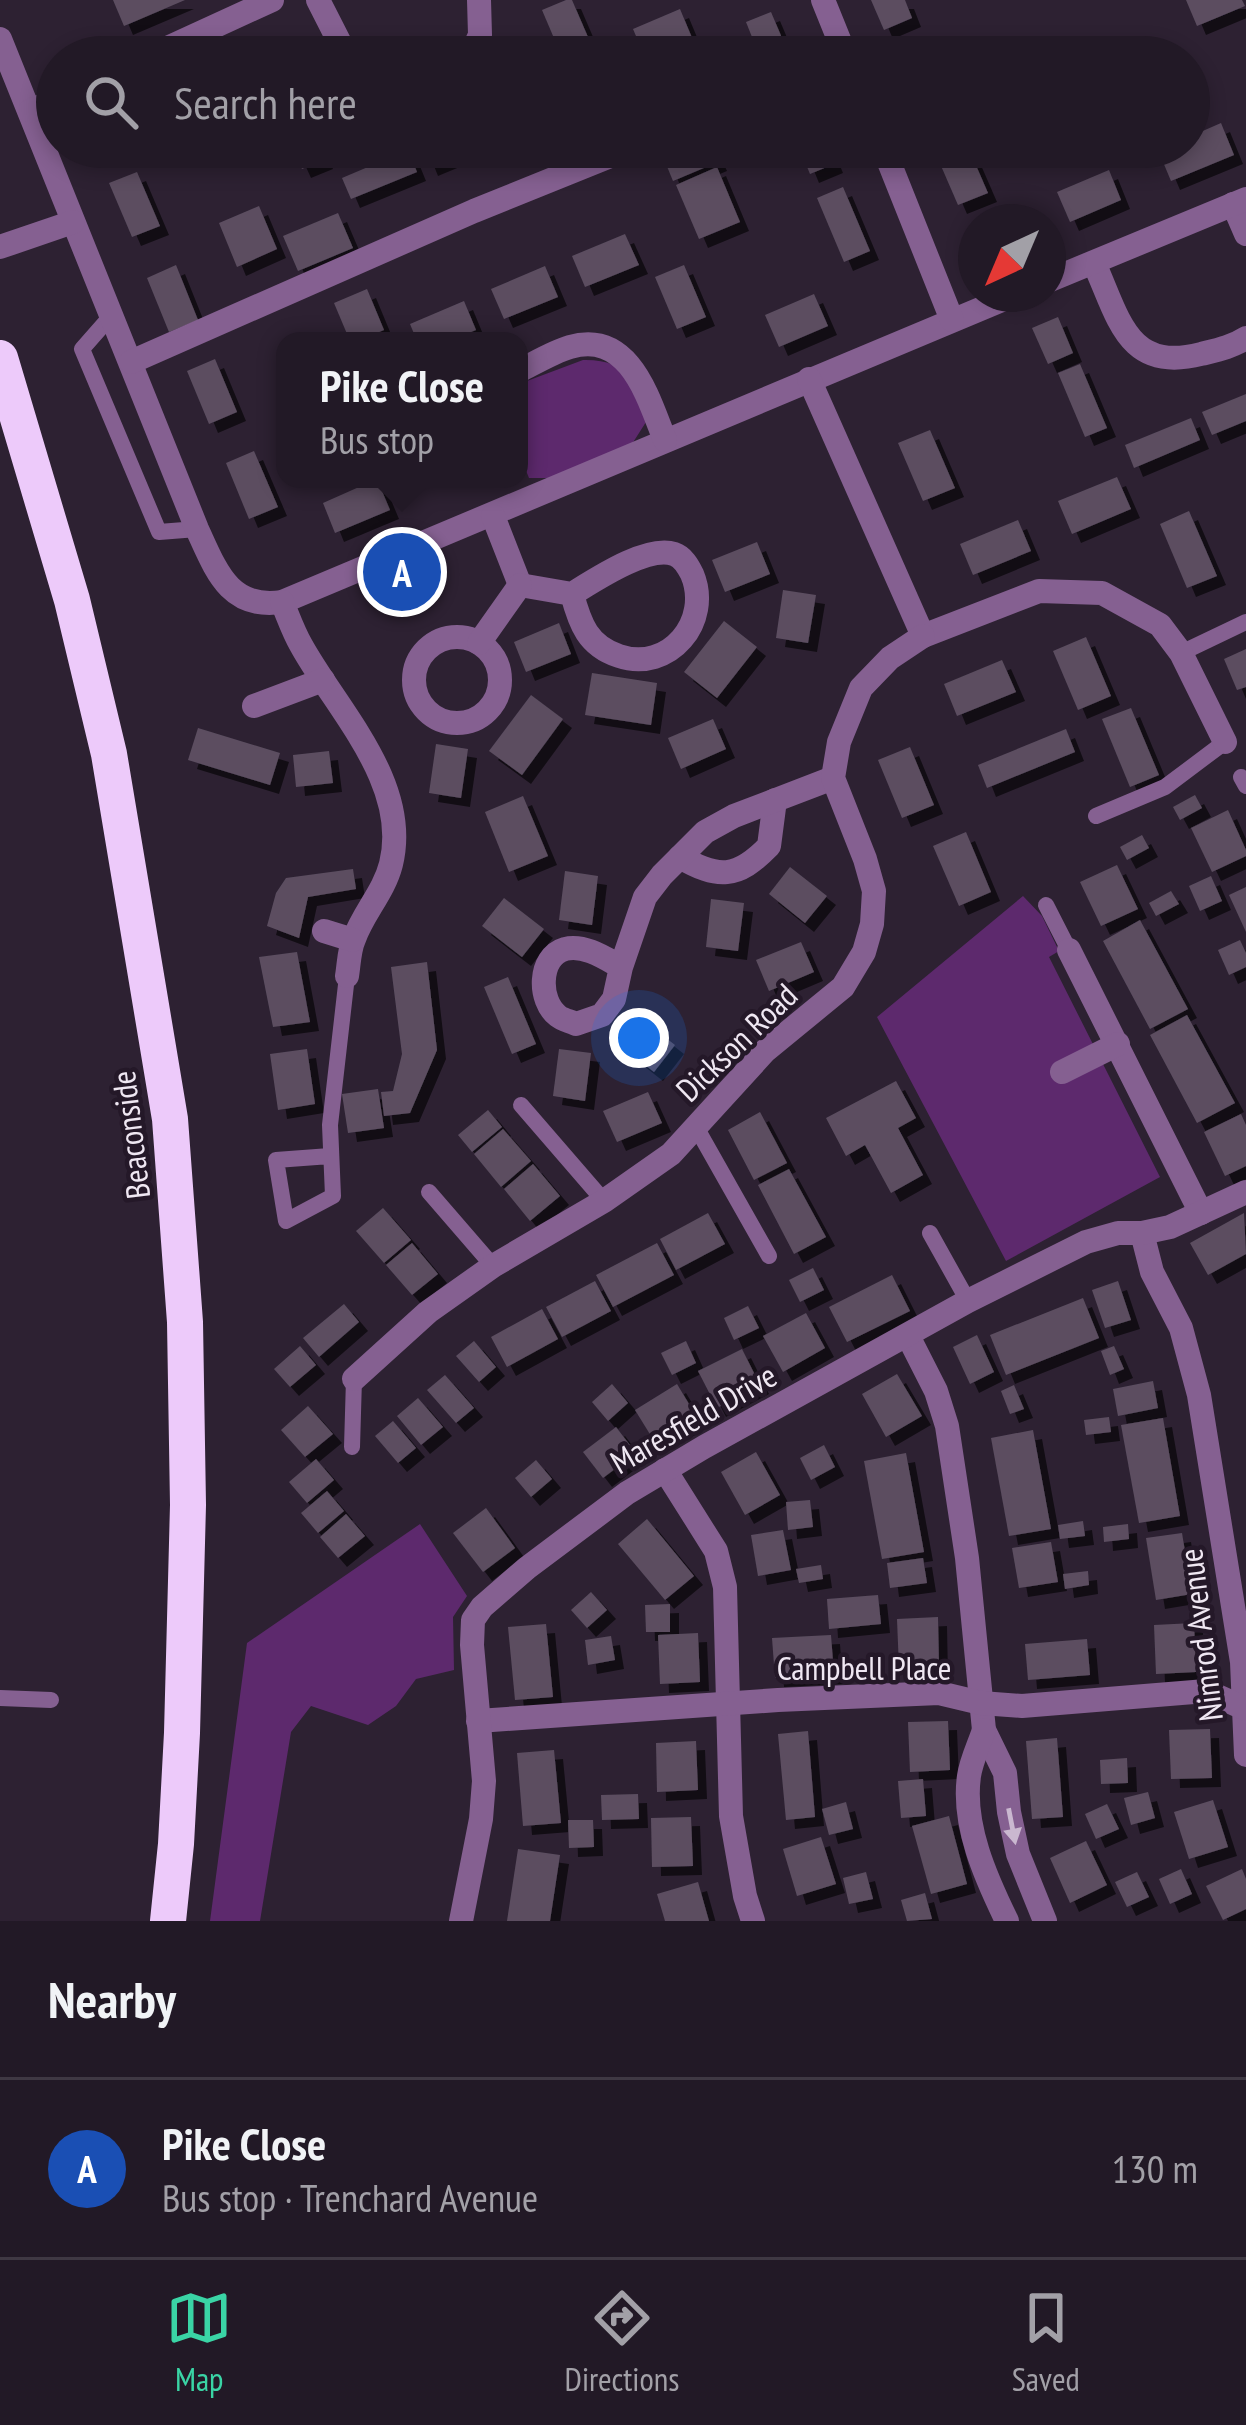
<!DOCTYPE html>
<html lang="en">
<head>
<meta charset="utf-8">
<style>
  :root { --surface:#221926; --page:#2e2632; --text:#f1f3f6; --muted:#a2a0a7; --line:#3f3843; --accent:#3ad4a5 }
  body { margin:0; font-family:"PT Sans Narrow",sans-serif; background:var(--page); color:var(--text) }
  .compass { position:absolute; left:958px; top:204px; width:108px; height:108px; border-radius:50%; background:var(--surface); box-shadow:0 6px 18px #0003; rotate:224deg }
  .you { position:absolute; left:639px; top:1038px; width:42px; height:42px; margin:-30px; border:9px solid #fff; border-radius:50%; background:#1a73e8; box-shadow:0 0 0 18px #1a73e833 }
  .badge { display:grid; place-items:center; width:78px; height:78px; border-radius:50%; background:var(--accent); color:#fff; font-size:39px; font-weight:700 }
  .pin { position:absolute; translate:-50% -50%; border:6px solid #fff; box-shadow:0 3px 12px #0006 }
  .popup { position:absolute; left:276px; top:332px; width:252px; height:156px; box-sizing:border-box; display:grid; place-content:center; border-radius:24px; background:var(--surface); filter:drop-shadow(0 3px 9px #0005); font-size:39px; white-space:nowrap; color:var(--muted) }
  .popup b { font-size:45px; color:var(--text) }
  .popup::after { content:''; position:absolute; left:50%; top:100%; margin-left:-24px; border:24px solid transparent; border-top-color:var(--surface) }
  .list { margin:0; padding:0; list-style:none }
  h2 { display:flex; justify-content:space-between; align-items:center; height:156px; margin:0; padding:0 48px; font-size:51px }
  h2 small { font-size:39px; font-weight:400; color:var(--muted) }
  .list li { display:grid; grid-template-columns:78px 1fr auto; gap:36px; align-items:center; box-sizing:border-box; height:180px; padding:0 48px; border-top:3px solid var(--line) }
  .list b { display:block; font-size:45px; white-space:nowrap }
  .list p { margin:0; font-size:39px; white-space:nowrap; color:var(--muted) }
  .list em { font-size:39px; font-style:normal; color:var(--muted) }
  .icon { flex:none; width:66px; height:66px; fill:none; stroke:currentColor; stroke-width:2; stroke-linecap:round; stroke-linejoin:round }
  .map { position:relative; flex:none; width:1246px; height:1921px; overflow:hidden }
  .search { position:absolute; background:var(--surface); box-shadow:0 6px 18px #0003; left:36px; right:36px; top:36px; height:132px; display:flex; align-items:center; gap:30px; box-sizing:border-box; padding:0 42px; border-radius:66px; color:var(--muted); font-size:45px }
  .sheet { height:336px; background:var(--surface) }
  nav { display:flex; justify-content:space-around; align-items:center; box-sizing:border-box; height:168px; border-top:3px solid var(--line); background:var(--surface); font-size:33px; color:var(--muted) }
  nav a { display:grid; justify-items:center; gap:6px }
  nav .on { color:var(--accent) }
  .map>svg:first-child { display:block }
  .green { fill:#5d296d }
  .building { fill:#5b4e60; filter:url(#shadow) }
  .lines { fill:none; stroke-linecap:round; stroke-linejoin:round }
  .lane { stroke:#856091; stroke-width:16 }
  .street { stroke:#856091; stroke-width:24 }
  .highway { stroke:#edcafa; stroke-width:36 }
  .oneway { fill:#cab8d0 }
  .labels { text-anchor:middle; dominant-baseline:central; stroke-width:9; stroke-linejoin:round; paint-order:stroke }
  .street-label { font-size:33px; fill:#efe7f2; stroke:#241828 }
</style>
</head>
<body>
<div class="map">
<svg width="1246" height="1921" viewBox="0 0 1246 1921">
  <defs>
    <filter id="shadow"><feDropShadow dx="9" dy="9" stdDeviation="0" flood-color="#0009"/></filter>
  </defs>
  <rect width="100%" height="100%" fill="#2d2132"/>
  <!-- green -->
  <g class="green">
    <path d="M583,360C630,359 634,384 646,422L632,444L549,478H529L519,453V384Z"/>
    <path d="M1023,896L1042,916L1059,951L1049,957L1160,1177L1006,1261L877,1017Z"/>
    <path d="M420,1524L467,1596L453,1617L454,1670L416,1679L396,1706L368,1725L311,1706L291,1732L260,1921H210L247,1643Z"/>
  </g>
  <!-- building -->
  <g class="building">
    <path d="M113,0H185L124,26Z"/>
    <path d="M566,0H572L594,51L579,57H562L542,10Z"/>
    <path d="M871,0H905L912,18L884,30Z"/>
    <path d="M1186,0H1242L1245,6L1197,26Z"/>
    <path d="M680,9L700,57H645L633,29Z"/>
    <path d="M771,12L790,57H760L746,22Z"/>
    <path d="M1221,123L1234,155L1171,181L1158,150L1164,147H1189V137Z"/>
    <path d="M292,147H318L324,160L302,169Z"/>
    <path d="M421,147H477L429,167Z"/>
    <path d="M659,147H711L718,162L673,181Z"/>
    <path d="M799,147H827L834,164L810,174Z"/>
    <path d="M946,147H968L988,193L958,205L935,152Z"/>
    <path d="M408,150L417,172L351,199L342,178Z"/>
    <path d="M717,167L740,222L699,239L676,185Z"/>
    <path d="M1109,170L1121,200L1070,222L1057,192Z"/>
    <path d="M137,172L160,226L132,237L109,183Z"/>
    <path d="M843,187L870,251L844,262L817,198Z"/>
    <path d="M259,206L277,249L237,267L219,223Z"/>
    <path d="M338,213L353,248L298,271L283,236Z"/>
    <path d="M625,234L639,265L585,287L572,256Z"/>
    <path d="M176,265L198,320L169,332L147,278Z"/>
    <path d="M684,265L706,317L677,329L655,277Z"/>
    <path d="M545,266L558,297L504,319L491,289Z"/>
    <path d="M367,289L384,330L358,341H350L334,303Z"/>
    <path d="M814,294L828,326L779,347L765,315Z"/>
    <path d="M464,301L476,330L449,341H417L410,324Z"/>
    <path d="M1058,317L1073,353L1048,364L1032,328Z"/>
    <path d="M215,359L237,412L209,424L187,371Z"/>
    <path d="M1080,364L1107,428L1085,437L1058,373Z"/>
    <path d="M1246,394V421L1212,435L1202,412Z"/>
    <path d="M1191,418L1200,440L1134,468L1125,445Z"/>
    <path d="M930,430L955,488L923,501L898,443Z"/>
    <path d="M254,451L278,507L249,519L226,463Z"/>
    <path d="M1117,477L1131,509L1072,534L1058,501Z"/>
    <path d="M377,479L390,510L335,533L323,503Z"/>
    <path d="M1189,511L1217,576L1187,588L1160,524Z"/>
    <path d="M1018,520L1031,551L973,575L960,544Z"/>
    <path d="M757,542L770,574L725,592L712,560Z"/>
    <path d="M783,590L816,595L808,643L776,638Z"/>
    <path d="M724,621L757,647L717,698L684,672Z"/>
    <path d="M559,623L571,654L526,672L514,642Z"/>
    <path d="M1086,637L1111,696L1078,710L1053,651Z"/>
    <path d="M1246,649V687L1237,690L1224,659Z"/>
    <path d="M1002,660L1016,692L957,716L944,684Z"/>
    <path d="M592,673L657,683L651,725L585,715Z"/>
    <path d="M531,695L563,719L522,775L489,751Z"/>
    <path d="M1131,708L1159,775L1130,787L1102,719Z"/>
    <path d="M713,719L726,749L681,769L668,738Z"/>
    <path d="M198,728L280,753L270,785L188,760Z"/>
    <path d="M1066,729L1075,752L987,788L978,765Z"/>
    <path d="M436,744L468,749L461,798L429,793Z"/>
    <path d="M910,747L934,805L902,818L878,760Z"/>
    <path d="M329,751L333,783L296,787L293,755Z"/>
    <path d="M1195,795L1202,808L1180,820L1173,807Z"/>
    <path d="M523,796L548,856L509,872L485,812Z"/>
    <path d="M1228,810L1246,850V856L1212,872L1191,828Z"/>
    <path d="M966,832L991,892L959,906L933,846Z"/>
    <path d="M1142,835L1149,848L1127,860L1120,847Z"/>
    <path d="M1117,865L1138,909L1101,926L1080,882Z"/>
    <path d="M790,867L827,896L805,923L769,894Z"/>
    <path d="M353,869L356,889L308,897L299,938L267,926L276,893L286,878Z"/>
    <path d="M565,871L598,876L592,925L559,920Z"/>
    <path d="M1211,876L1222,901L1200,911L1189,886Z"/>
    <path d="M1246,887V932L1229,895Z"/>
    <path d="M1171,891L1179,904L1156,916L1149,903Z"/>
    <path d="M504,898L544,929L522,957L482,926Z"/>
    <path d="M711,899L744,903L738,951L706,947Z"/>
    <path d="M1140,920L1188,1009L1150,1029L1103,941Z"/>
    <path d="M1240,940L1246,953V967L1229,975L1218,950Z"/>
    <path d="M801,942L814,972L769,991L756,960Z"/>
    <path d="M297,952L310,1022L273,1027L259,957Z"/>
    <path d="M427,962L437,1050L410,1113L384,1116L381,1092L393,1091L402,1054L391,967Z"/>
    <path d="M508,977L536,1044L512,1054L484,987Z"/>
    <path d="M1187,1015L1235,1103L1197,1123L1150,1035Z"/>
    <path d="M638,1016L675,1045L654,1072L617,1043Z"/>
    <path d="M307,1049L315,1104L278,1110L270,1054Z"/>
    <path d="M559,1049L591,1053L585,1101L553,1096Z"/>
    <path d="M896,1081L916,1118L898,1128L923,1175L891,1193L865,1145L846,1156L826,1118Z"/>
    <path d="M378,1089L384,1128L348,1133L342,1094Z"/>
    <path d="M648,1092L662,1123L617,1142L603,1111Z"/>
    <path d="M488,1110L502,1127L472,1152L458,1135Z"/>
    <path d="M760,1112L787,1163L754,1180L728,1130Z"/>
    <path d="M1241,1114L1246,1125V1166L1225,1176L1204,1132Z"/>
    <path d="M503,1129L531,1161L501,1187L474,1154Z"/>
    <path d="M533,1164L560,1196L530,1221L504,1189Z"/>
    <path d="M789,1169L826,1237L794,1254L758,1185Z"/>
    <path d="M383,1208L411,1240L384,1263L356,1231Z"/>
    <path d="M708,1213L725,1244L676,1270L660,1239Z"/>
    <path d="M1244,1213L1246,1254L1208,1275L1190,1243Z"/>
    <path d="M412,1243L438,1274L412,1295L386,1265Z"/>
    <path d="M657,1243L674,1275L613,1307L596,1275Z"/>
    <path d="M813,1268L824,1290L800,1302L789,1280Z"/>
    <path d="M892,1275L910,1311L847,1342L829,1307Z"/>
    <path d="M595,1281L611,1311L562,1337L546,1307Z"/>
    <path d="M1118,1281L1131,1320L1105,1328L1092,1290Z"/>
    <path d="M1083,1298L1099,1338L1006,1375L990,1335Z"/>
    <path d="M344,1304L359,1322L319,1357L303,1338Z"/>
    <path d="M748,1306L759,1328L734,1340L724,1318Z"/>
    <path d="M542,1309L558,1339L507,1367L491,1337Z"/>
    <path d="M806,1313L825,1348L783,1372L763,1336Z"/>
    <path d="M977,1335L994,1372L970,1384L953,1347Z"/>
    <path d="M474,1341L496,1367L479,1382L456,1356Z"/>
    <path d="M686,1341L696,1363L672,1375L661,1353Z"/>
    <path d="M300,1346L316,1365L290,1387L274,1369Z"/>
    <path d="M1114,1346L1124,1369L1110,1375L1101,1351Z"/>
    <path d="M742,1349L760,1385L717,1408L698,1371Z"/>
    <path d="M897,1374L922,1416L886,1437L862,1394Z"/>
    <path d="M445,1375L474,1408L456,1423L427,1390Z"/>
    <path d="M1153,1381L1158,1408L1118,1416L1113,1389Z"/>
    <path d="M612,1384L628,1403L608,1421L592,1402Z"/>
    <path d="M677,1384L698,1419L656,1444L635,1410Z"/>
    <path d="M1014,1385L1024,1409L1010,1414L1001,1391Z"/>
    <path d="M418,1398L443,1427L421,1445L397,1416Z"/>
    <path d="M308,1406L333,1434L305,1457L281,1430Z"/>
    <path d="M1109,1417L1111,1432L1086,1435L1084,1420Z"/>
    <path d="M1163,1418L1180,1516L1139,1523L1121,1425Z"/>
    <path d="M393,1421L416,1448L398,1463L375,1436Z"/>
    <path d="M616,1427L636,1453L603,1478L583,1452Z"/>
    <path d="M1033,1430L1051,1529L1009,1536L991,1438Z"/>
    <path d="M824,1445L835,1467L811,1480L800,1458Z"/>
    <path d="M756,1452L780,1495L745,1515L721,1472Z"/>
    <path d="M906,1453L924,1552L882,1559L864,1461Z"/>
    <path d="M316,1459L334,1480L307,1503L289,1482Z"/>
    <path d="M536,1460L552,1479L531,1497L515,1478Z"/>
    <path d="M327,1491L344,1511L318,1533L301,1513Z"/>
    <path d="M810,1500L813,1527L788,1530L786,1502Z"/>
    <path d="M486,1508L515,1548L483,1572L453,1533Z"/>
    <path d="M346,1514L365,1536L338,1558L320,1537Z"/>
    <path d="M647,1519L694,1576L665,1600L618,1544Z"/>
    <path d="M1083,1521L1085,1536L1060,1539L1058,1525Z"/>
    <path d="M1128,1524L1129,1539L1104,1542L1103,1527Z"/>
    <path d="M783,1530L791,1570L758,1576L751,1535Z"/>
    <path d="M1182,1533L1192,1594L1156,1600L1146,1538Z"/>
    <path d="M1051,1542L1058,1582L1019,1588L1012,1548Z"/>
    <path d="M923,1558L927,1583L890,1588L887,1563Z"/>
    <path d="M821,1565L823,1579L799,1583L796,1569Z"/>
    <path d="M1088,1571L1089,1585L1065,1589L1063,1574Z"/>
    <path d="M591,1592L607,1610L587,1628L571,1610Z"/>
    <path d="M878,1595L881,1624L829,1629L827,1599Z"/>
    <path d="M670,1604V1632H646L645,1605Z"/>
    <path d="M938,1617L939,1667L899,1668L897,1619Z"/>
    <path d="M1194,1623L1196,1672L1156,1674L1154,1625Z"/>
    <path d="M546,1624L553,1697L515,1700L508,1627Z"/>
    <path d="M698,1633L700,1682L660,1684L658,1635Z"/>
    <path d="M831,1635L834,1675L775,1678L772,1638Z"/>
    <path d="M611,1636L615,1660L588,1665L585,1640Z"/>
    <path d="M1087,1639L1090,1675L1028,1680L1025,1644Z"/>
    <path d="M948,1721L950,1770L910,1772L908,1722Z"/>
    <path d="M1210,1729L1212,1778L1171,1779L1169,1730Z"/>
    <path d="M808,1731L815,1817L786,1820L778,1734Z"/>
    <path d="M1057,1738L1063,1817L1032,1819L1026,1741Z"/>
    <path d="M696,1741L698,1790L657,1792L656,1743Z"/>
    <path d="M554,1750L561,1823L523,1826L517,1753Z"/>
    <path d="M1127,1758L1128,1783L1101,1784L1100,1760Z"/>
    <path d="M923,1779L926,1816L901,1818L898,1781Z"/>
    <path d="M1148,1792L1155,1818L1131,1825L1124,1798Z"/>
    <path d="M638,1794L639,1819L602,1820L601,1795Z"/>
    <path d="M1213,1800L1228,1847L1189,1859L1174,1812Z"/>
    <path d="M846,1802L853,1829L829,1835L822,1809Z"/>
    <path d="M1107,1804L1119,1829L1096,1839L1085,1814Z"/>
    <path d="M949,1816L967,1884L931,1894L912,1826Z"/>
    <path d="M691,1817L693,1866L652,1867L651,1818Z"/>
    <path d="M568,1820H593L594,1847L569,1848Z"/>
    <path d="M821,1837L836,1884L797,1896L783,1849Z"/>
    <path d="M1086,1841L1107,1885L1070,1903L1050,1858Z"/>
    <path d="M518,1849L560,1855L550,1921H507Z"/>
    <path d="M1181,1869L1192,1894L1170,1904L1159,1879Z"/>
    <path d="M1242,1869L1246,1879V1909L1223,1920L1206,1886Z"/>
    <path d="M866,1872L873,1899L849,1904L843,1878Z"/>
    <path d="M1137,1872L1149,1897L1127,1907L1115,1882Z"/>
    <path d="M698,1882L709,1921H665L657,1894Z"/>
    <path d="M925,1893L932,1919L907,1921L901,1900Z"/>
  </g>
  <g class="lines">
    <!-- lane -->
    <g class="lane">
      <path d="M111,316L82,349L159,532L197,529"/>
      <path d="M1181,653L1246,622"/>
      <path d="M1241,777L1246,786"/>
      <path d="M1096,816L1165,787L1225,742"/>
      <path d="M1046,905L1069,950"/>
      <path d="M521,1105L604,1201"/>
      <path d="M696,1127L769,1256"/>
      <path d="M330,1156L276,1160L286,1221L333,1196L330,1125L347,976"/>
      <path d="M429,1192L493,1266"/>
      <path d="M930,1233L968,1301"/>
      <path d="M352,1447L354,1379"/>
      <path d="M0,1698L51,1700"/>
    </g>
    <!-- street -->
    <g class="street">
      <path d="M318,0L347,57"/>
      <path d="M823,0L846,57"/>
      <path d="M0,39L197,529C216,570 229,610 282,602L1016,294"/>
      <path d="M148,57L272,0"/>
      <path d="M470,57L480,35L479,0"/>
      <path d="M30,111L57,99"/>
      <path d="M883,147L952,320"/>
      <path d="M1233,204L1246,234"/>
      <path d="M0,247L73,222"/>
      <path d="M1094,263C1119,318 1127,373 1201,354C1217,350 1232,347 1246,338"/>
      <path d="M1048,281L1246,199"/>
      <path d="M131,362L474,211L620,152"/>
      <path d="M519,371C535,363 553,352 570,347C630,330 648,398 665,440"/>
      <path d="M809,379L923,636L1039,591L1102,593L1160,625L1181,653L1225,742"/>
      <path d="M493,516L520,585"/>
      <path d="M520,585L572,594C595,580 647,545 674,554C683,557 688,566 692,574C712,621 669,673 619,656C588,646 580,624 572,594"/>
      <path d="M282,602C288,616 293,631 301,645C336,709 411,783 391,864C384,892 363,913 354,939C349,950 349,964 347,976"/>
      <circle cx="457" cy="680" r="43"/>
      <path d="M479,643L520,585"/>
      <path d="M254,706L323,680"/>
      <path d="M680,857C718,879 737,879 769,846L775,800"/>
      <path d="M324,931L353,940"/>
      <path d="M1069,950L1201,1213"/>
      <path d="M621,967C605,958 584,944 565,949C538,957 538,1001 558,1016C563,1020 570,1021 576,1024L602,1015L614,999L621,967L645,897L662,875L705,832L734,816L833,778"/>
      <path d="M1062,1072L1118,1044"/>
      <path d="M1142,1233L1152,1272L1181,1328L1199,1395L1242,1662L1246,1755"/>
      <path d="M908,1336L936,1391L947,1426L967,1558L984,1730L1005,1773L1009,1812L1018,1854L1045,1921"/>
      <path d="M354,1379L428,1312L493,1266L604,1201L671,1154L765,1051L843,987L864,952L872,924L874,891L865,859L833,778L839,742L861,688L890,658L923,636"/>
      <path d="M665,1470L716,1551L725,1587L731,1816L745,1896L753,1921"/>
      <path d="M478,1721L778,1700L939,1693L981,1703L1022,1706L1206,1691L1246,1709"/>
      <path d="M984,1730C979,1745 971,1761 969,1776C962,1825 986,1878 1007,1921"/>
      <path d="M461,1921L481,1819L484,1781L472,1645L473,1620L482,1607L527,1568L627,1493L704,1447L968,1301L1086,1242L1118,1233H1142L1170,1227L1246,1192"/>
    </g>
    <!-- highway -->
    <path class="highway" d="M0,358L72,600L109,754L170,1119L185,1322L188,1505L182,1733L176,1844L168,1921"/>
  </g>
  <!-- one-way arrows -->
  <defs><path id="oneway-solid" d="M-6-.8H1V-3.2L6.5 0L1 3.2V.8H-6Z" transform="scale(3)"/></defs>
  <use class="oneway" href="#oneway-solid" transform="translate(1012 1826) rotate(79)"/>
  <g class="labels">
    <!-- street labels -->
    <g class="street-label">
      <text transform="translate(736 1042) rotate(-44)">Dickson Road</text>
      <text transform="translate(130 1135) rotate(-97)">Beaconside</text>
      <text transform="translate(693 1418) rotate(-30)">Maresfield Drive</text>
      <text transform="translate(1200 1635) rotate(-97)">Nimrod Avenue</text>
      <text x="864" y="1667">Campbell Place</text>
    </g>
  </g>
</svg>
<svg class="compass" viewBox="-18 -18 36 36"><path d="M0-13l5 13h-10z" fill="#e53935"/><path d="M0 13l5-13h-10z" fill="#a2a0a7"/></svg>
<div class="you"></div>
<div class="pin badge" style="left:402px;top:572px;background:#1a4fb4">A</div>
<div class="popup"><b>Pike Close</b>Bus stop</div>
<div class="search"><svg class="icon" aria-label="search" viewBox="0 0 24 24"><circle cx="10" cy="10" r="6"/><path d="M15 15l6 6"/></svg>Search here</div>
</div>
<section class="sheet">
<h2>Nearby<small></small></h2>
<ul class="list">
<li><span class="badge" style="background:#1a4fb4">A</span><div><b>Pike Close</b><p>Bus stop · Trenchard Avenue</p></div><em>130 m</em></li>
</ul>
</section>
<nav>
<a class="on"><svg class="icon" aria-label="map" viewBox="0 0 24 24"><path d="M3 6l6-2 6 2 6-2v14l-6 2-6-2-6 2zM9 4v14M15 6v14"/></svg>Map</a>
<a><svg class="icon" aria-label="directions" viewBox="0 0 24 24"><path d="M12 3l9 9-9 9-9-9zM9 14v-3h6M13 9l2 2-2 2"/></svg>Directions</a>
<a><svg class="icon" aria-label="saved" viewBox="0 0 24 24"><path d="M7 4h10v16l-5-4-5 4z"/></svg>Saved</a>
</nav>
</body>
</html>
